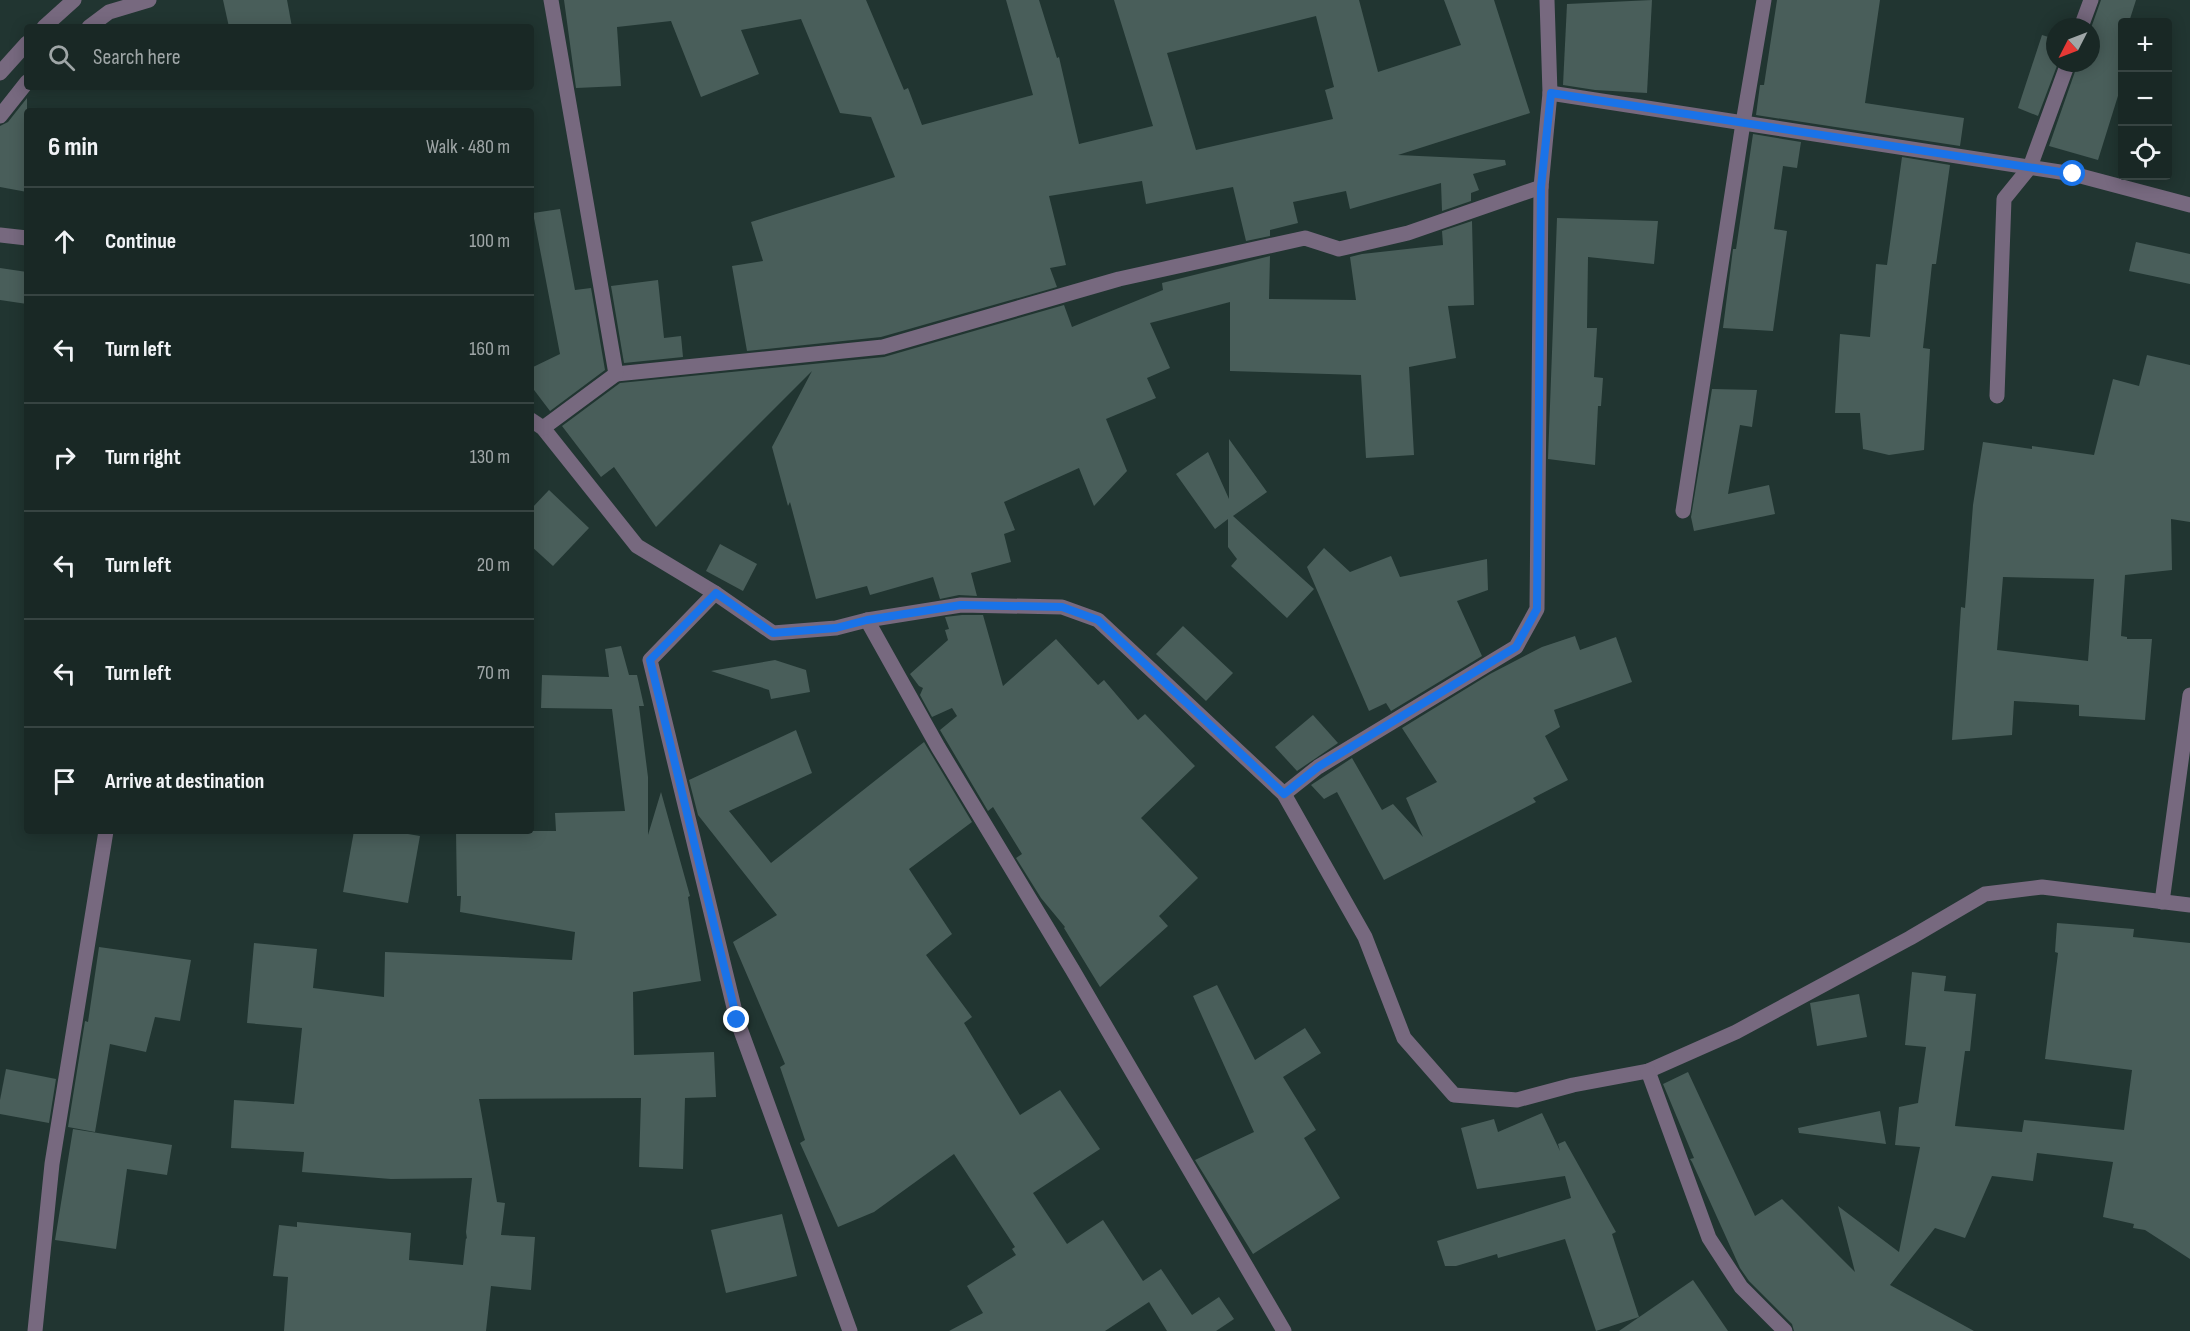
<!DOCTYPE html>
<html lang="en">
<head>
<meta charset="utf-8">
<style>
  :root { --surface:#192825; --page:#22302d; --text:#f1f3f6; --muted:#9fa6a7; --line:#374442 }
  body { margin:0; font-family:"Sofia Sans Condensed",sans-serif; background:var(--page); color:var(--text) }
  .controls { position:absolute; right:18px; top:18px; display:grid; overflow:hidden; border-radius:6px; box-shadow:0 3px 15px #0003 }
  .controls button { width:54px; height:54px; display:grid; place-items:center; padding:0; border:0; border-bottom:2px solid var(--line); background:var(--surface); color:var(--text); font:30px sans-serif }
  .compass { position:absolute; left:2046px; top:18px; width:54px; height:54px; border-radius:50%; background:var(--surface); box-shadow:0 3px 15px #0003; rotate:228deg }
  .stop { position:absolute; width:18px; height:18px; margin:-14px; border:4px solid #1a73e8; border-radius:50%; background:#fff }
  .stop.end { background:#1a73e8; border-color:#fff; box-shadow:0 2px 6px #0008 }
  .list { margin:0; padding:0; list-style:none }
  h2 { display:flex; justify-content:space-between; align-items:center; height:78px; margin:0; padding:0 24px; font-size:26px }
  h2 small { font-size:20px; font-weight:400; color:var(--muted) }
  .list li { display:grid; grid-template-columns:39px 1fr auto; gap:18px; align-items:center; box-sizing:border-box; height:108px; padding:0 24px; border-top:2px solid var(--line) }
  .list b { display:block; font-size:22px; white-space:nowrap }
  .list em { font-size:20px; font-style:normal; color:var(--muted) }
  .icon { flex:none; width:33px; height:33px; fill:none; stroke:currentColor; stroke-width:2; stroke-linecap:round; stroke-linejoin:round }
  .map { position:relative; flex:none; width:2190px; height:1331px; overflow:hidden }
  .search { position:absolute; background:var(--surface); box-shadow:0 3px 15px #0003; left:24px; top:24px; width:510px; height:66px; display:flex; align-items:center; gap:15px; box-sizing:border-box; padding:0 21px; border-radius:6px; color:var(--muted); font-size:22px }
  .panel { position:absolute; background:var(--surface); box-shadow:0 3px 15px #0003; left:24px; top:108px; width:510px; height:726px; border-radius:6px }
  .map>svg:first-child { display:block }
  .building { fill:#495e5a; fill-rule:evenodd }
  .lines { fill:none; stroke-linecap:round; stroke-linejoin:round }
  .minor { stroke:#77697f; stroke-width:15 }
  .route { stroke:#1a73e8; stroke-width:8 }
</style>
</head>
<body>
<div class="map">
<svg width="2190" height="1331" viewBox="0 0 2190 1331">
  <rect width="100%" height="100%" fill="#213531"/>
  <!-- building -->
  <g class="building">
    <path d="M223,0H287L292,27H229Z"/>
    <path d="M564,0H866L904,90L908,88L922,125L1033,95L1006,0H1039L1057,58L1059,57L1079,144L1153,126L1114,0H1359L1378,72L1461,45L1444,0H1494L1530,113L1398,155L1505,160L1506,165L1473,174L1479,190L1471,193V201L1442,211L1441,183L1350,209L1346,191L1293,202L1298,223L1270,230V236L1246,241L1233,187L1146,204L1142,181L1049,196L1066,265L1050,268L1057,287L881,337L747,351L732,266L763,261L751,222L895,177L871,117L840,113L801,19L741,30L759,74L701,97L671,21L617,27L621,86L576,88ZM1316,16L1334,87L1325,90L1333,119L1196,150L1167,53Z"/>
    <path d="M1652,0L1647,93L1595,90L1563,85L1567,4Z"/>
    <path d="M1777,0H1880L1865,103L1964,118L1960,146L1756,115L1760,85H1764Z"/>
    <path d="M2101,0H2136L2129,22H2122V83L2098,160L2049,146L2078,63H2091V28Z"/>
    <path d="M2042,35L2055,39V63H2058L2038,116L2018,108Z"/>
    <path d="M27,98V192L0,187V126L8,122Z"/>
    <path d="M1753,134L1801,142L1797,168L1783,166L1774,229L1787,231L1773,331L1723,328L1733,249H1736Z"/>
    <path d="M1902,157L1950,165L1936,264H1932L1923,348L1930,349L1924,450L1889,455L1863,449L1860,413H1835L1840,334L1870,337L1876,264L1887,265Z"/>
    <path d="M560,209L575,290L591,288L605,370L550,411L531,386V368L560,354L533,213Z"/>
    <path d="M1557,218L1658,221L1654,264L1588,257L1587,328H1597L1594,377L1603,378L1601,406H1598L1595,465L1548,459Z"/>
    <path d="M1472,221L1474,305L1448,306L1456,358L1409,367L1414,455L1366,458L1361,375L1230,371V302L1150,323L1170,368L1147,378L1156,398L1106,419L1127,471L1094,506L1079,468L1004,502L1015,530L1004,534L1011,562L971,573L977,596L959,595L940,599L933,577L870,595L867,586L816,599L790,502L788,506L772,447L812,371L656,527L614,467L601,477L562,426L620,383L884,357L1064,305L1072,327L1163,290L1162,283L1270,256L1269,299L1356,300L1350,257L1362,254L1443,245L1442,231Z"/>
    <path d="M2136,242L2190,254V284L2129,271Z"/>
    <path d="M0,268L27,272V304L0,300Z"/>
    <path d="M658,280L664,338L681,336L683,357L624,363L611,286Z"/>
    <path d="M2147,355L2190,365V522L2171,519L2172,570L2125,575L2121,636L2127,637V639H2152L2145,720L2079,716V705L2014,701L2012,735L1952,740L1961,607L1965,608L1973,505L1983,442L2032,449V446L2094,455L2113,379L2139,386ZM2003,577L2094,579L2088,661L1997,650Z"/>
    <path d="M1712,389L1757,390L1752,427L1740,425L1728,494L1769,485L1775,514L1694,531L1691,517Z"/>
    <path d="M1229,439L1267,492L1233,516L1314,589L1287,618L1231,566L1237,559L1228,547V519L1215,529L1176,474L1208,452L1229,499Z"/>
    <path d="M549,490L589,528L553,566L531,546V509Z"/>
    <path d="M720,544L757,564L743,591L706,571Z"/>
    <path d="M1324,548L1350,572L1391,556L1400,577L1487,559L1488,590L1457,601L1482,656L1391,711L1386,703L1369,711L1307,567Z"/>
    <path d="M962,615H983L1003,686L1056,639L1098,685L1104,680L1138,720L1145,714L1195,766L1141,818L1198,878L1159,916L1168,926L1100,987L1064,928L1065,927L1041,898L1016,858L1022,854L993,807L988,811L940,730L957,716L952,708L932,717L920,695L923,688L919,686L910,674L948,640L945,630L949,629L945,617Z"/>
    <path d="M1183,626L1233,673L1206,701L1156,654Z"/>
    <path d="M1575,636L1580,650L1616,637L1632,682L1554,710L1560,727L1545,736L1568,780L1533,798L1536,802L1384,880L1337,792L1324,799L1311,785L1352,758L1382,810L1393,804L1423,837L1406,798L1437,782L1402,728L1490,674L1542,647Z"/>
    <path d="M621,646L629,675H637L644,706H639L648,777V835L661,792L690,896L688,897L701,981L633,992L634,1055L714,1052L716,1097L685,1098L683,1169L639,1167L641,1098L479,1099L497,1202L505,1203L501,1235L535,1237L531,1290L491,1286L486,1331H284L288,1277L273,1276L279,1225L297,1227V1222L411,1233L409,1260L463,1265L466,1238L467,1239L466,1232L472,1178L391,1179L302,1172L304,1152L231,1148L234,1100L294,1104L302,1028L247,1023L254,943L317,949L313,988L384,997L385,952L572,960L575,932L460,912L461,896H457L456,831H556L555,813L625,811L612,709L541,708L542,675L609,677L605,649Z"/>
    <path d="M775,660L806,670L810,692L771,699L769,690L711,671Z"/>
    <path d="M1313,715L1338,743L1297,771L1275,747Z"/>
    <path d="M796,730L812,773L729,811L771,863L924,742L972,822L909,869L952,934L926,955L972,1017L964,1023L1020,1115L1060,1090L1100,1149L1033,1193L1067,1244L1103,1220L1143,1281L1161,1269L1192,1315L1219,1297L1234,1319L1216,1331H1167L1149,1302L1105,1331H949L983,1313L967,1286L1016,1255L1012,1249L1015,1247L954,1154L874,1212L838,1227L800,1143L805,1140L780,1067L785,1064L733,942L777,915L698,815L689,780Z"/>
    <path d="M354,831H390L420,836L408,903L343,892Z"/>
    <path d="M2057,923L2134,929L2133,937L2190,943V1259L2145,1230L2133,1228L2134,1224L2103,1217L2113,1162L2037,1153L2033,1181L1992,1176L1965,1238L1935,1228L1890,1285L1974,1331H1794L1792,1324L1749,1281L1740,1268L1692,1162L1690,1159L1694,1158L1663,1084L1688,1072L1755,1216L1782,1199L1855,1272L1838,1206L1899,1252L1920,1147L1895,1145L1899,1107L1918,1103L1926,1047L1905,1045L1912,972L1946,976L1944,991L1976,994L1970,1051H1965L1955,1126L2022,1132L2024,1120L2124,1130L2132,1070L2045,1059L2058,953L2055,952Z"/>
    <path d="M99,947L191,960L180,1021L155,1017L146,1052L110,1044L95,1132L68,1127L85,1021L88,1022Z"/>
    <path d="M1217,985L1255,1060L1305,1028L1321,1053L1283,1077L1316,1130L1304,1138L1340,1198L1253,1254L1195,1160L1254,1132L1193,996Z"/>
    <path d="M1859,994L1867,1037L1817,1046L1810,1003Z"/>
    <path d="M6,1069L56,1079L49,1123L0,1114V1100Z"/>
    <path d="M1880,1111L1886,1144L1799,1133L1798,1128Z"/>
    <path d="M1542,1113L1560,1151L1558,1144L1565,1141L1616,1232L1612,1234L1639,1317L1596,1331L1565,1239L1498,1258L1497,1254L1456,1266H1445L1437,1241L1571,1198L1565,1176L1477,1189L1461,1128L1494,1119L1498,1132Z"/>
    <path d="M73,1129L172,1145L167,1175L127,1169L116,1249L55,1240Z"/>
    <path d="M782,1214L797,1276L726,1293L711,1230Z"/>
    <path d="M1693,1280L1728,1331H1619Z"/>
  </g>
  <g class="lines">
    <!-- minor -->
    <g class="minor">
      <path d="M44,27L74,0"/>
      <path d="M89,27L109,12L149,0"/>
      <path d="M2081,27L2091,0"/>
      <path d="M0,73L27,43"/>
      <path d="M1550,93L2073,174L2190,205"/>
      <path d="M0,116L27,82"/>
      <path d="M0,235L27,238"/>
      <path d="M616,374L883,347L1119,279L1305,238L1339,249L1408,233L1541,187"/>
      <path d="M1997,396L2004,199L2030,167L2068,63"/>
      <path d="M531,420L543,428L637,546L715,593L773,633L836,628L867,620L961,605L1062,607L1098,620L1284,794L1365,937L1404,1038L1454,1095L1517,1100L1573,1085L1648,1071L1736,1032L1910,938L1985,894L2042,887L2190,905"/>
      <path d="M543,428L616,374L551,0"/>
      <path d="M1683,511L1743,123L1764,0"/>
      <path d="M715,593L650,660L737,1020L850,1331"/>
      <path d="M867,620L938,747L1072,969L1284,1331"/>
      <path d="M1284,794L1318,767L1516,647L1537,609L1541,187L1550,93L1547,0"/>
      <path d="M2162,902L2190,695"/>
      <path d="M1648,1071L1709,1238L1741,1287L1785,1331"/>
      <path d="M35,1331L52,1164L106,831"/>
    </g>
  </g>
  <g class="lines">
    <!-- route -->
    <path class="route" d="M737,1020L650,660L716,593L773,633L836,628L867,620L961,605L1062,607L1098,620L1284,794L1318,767L1516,647L1537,609L1541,187L1551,93L2073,174"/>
  </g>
</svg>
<div class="controls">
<button>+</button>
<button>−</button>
<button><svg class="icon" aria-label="locate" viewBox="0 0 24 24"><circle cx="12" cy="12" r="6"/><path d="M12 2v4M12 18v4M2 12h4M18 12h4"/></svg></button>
</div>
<svg class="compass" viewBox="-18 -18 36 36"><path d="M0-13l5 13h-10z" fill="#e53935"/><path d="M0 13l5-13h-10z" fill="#9fa6a7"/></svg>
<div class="stop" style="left:2073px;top:174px"></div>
<div class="stop end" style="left:737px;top:1020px"></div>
<div class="search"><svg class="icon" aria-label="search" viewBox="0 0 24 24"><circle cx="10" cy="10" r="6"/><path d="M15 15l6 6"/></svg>Search here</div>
<section class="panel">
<h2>6 min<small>Walk · 480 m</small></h2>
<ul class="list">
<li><svg class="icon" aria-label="ahead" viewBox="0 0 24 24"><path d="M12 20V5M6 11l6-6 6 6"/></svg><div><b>Continue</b></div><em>100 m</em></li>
<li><svg class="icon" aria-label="left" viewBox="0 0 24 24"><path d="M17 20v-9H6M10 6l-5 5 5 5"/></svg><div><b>Turn left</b></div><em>160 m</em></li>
<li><svg class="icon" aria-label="right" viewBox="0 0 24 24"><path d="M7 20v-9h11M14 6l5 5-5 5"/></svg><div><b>Turn right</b></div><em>130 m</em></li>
<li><svg class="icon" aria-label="left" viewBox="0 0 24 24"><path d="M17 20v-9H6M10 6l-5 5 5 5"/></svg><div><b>Turn left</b></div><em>20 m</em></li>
<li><svg class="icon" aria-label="left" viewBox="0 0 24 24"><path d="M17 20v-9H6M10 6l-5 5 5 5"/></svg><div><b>Turn left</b></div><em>70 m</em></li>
<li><svg class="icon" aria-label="arrive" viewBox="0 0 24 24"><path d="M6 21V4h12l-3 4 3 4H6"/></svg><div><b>Arrive at destination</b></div></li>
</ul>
</section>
</div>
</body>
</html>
